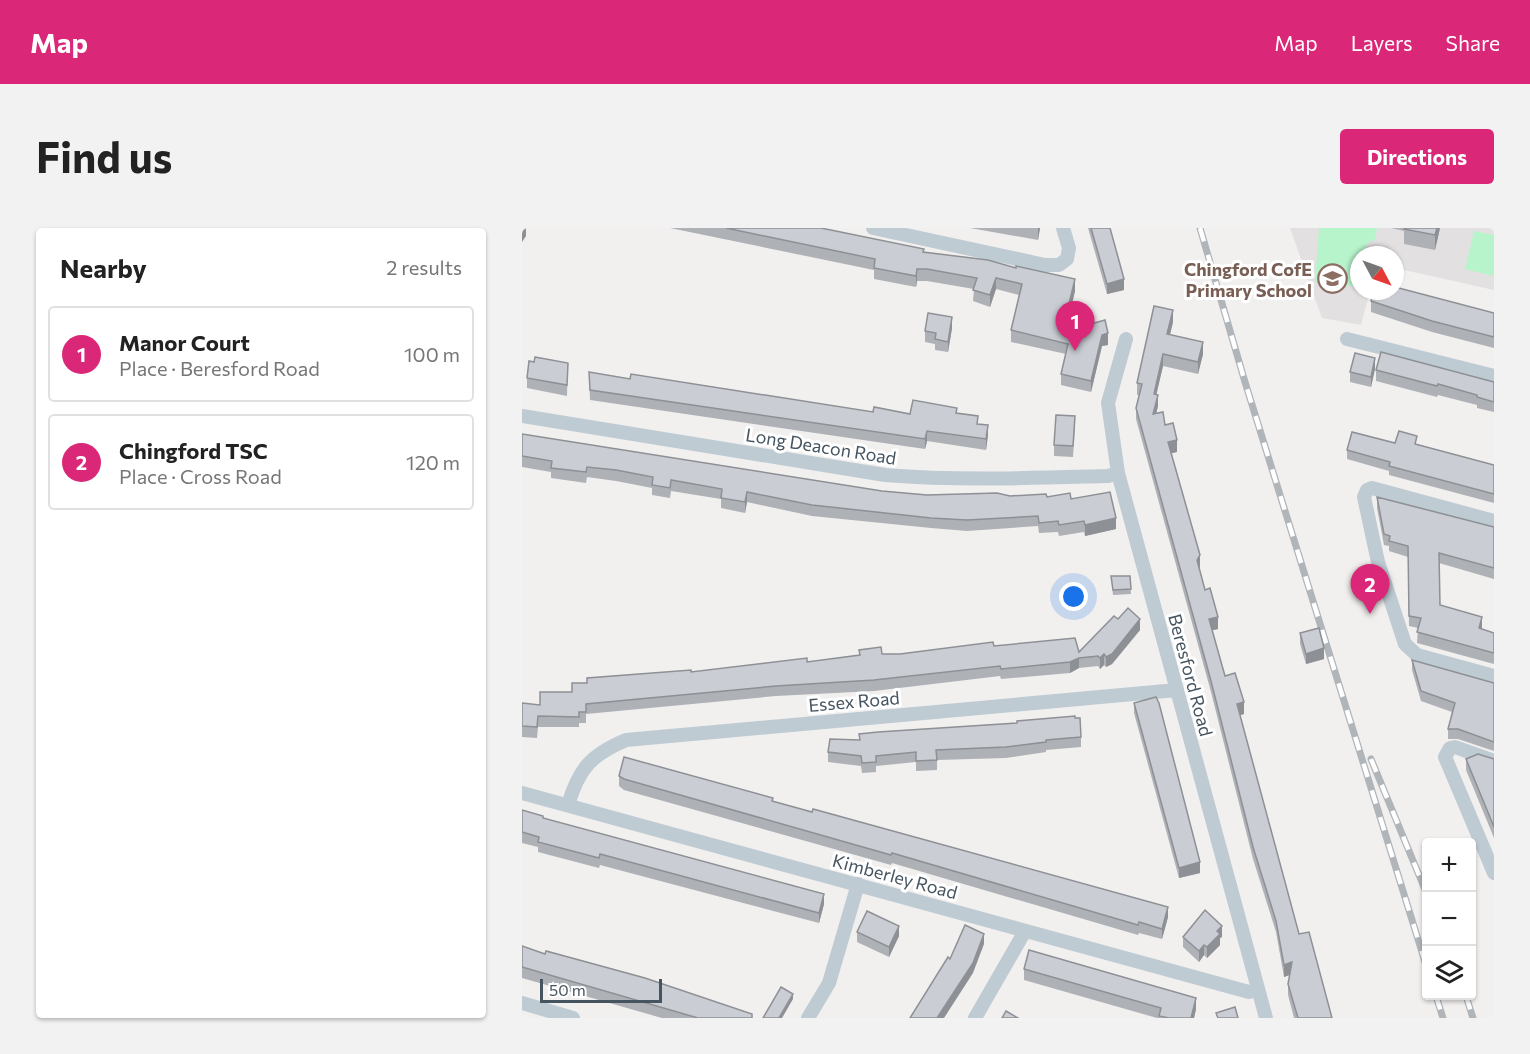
<!DOCTYPE html>
<html lang="en">
<head>
<meta charset="utf-8">
<style>
  :root { --surface:#fff; --page:#f2f2f2; --text:#222; --muted:#767676; --line:#e0e0e0; --accent:#db2777 }
  body { margin:0; font-family:Commissioner,sans-serif; background:var(--page); color:var(--text) }
  .controls { position:absolute; right:18px; bottom:18px; display:grid; overflow:hidden; border-radius:6px; box-shadow:0 2px 4px #0004 }
  .controls button { width:54px; height:54px; display:grid; place-items:center; padding:0; border:0; border-bottom:2px solid var(--line); background:var(--surface); color:var(--text); font:30px sans-serif }
  .compass { position:absolute; left:828px; top:18px; width:54px; height:54px; border-radius:50%; background:var(--surface); box-shadow:0 2px 4px #0004; rotate:131deg }
  .scale { position:absolute; left:18px; bottom:15px; width:122px; box-sizing:border-box; padding-left:6px; border:3px solid #45545f; border-top:0; font-size:16px; line-height:21px; white-space:nowrap; color:#45545f; -webkit-text-stroke:4px #fff; paint-order:stroke }
  .you { position:absolute; left:552px; top:369px; width:21px; height:21px; margin:-15px; border:4px solid #fff; border-radius:50%; background:#1a73e8; box-shadow:0 0 0 9px #1a73e833 }
  .badge { display:grid; place-items:center; width:39px; height:39px; border-radius:50%; background:var(--accent); color:#fff; font-size:20px; font-weight:700 }
  .pin { position:absolute; translate:-50% -50px; filter:drop-shadow(0 2px 3px #0008) }
  .pin::after { content:''; position:absolute; top:32px; width:21px; height:18px; background:inherit; clip-path:polygon(0 0,100% 0,50% 100%) }
  .list { margin:0; padding:0; list-style:none }
  h2 { display:flex; justify-content:space-between; align-items:center; height:78px; margin:0; padding:0 24px; font-size:26px }
  h2 small { font-size:20px; font-weight:400; color:var(--muted) }
  .list li { display:grid; grid-template-columns:39px 1fr auto; gap:18px; align-items:center; box-sizing:border-box; height:96px; margin:0 12px 12px; padding:0 12px; border:2px solid var(--line); border-radius:6px }
  .list b { display:block; font-size:22px; white-space:nowrap }
  .list p { margin:0; font-size:20px; white-space:nowrap; color:var(--muted) }
  .list em { font-size:20px; font-style:normal; color:var(--muted) }
  .icon { flex:none; width:33px; height:33px; fill:none; stroke:currentColor; stroke-width:2; stroke-linecap:round; stroke-linejoin:round }
  .map { position:relative; flex:none; width:972px; height:790px; overflow:hidden; border-radius:6px }
  header { display:flex; align-items:center; gap:36px; box-sizing:border-box; height:84px; padding:0 30px; background:var(--accent); color:#fff }
  header strong { font-size:28px }
  nav { display:flex; gap:33px; margin-inline-start:auto; font-size:21px }
  .intro { display:flex; align-items:center; justify-content:space-between; box-sizing:border-box; height:144px; padding:0 36px }
  h1 { margin:0; font-size:42px }
  .button { padding:15px 27px; border-radius:6px; background:var(--accent); color:#fff; font-size:21px; font-weight:700 }
  main { display:flex; gap:36px; padding:0 36px }
  aside { flex:1; background:var(--surface); border-radius:6px; box-shadow:0 2px 4px #0004 }
  .map>svg:first-child { display:block }
  .education { fill:#e3e0e1 }
  .green { fill:#b8f4cb }
  .lines { fill:none; stroke-linecap:round; stroke-linejoin:round }
  .street { stroke:#becbd3; stroke-width:14 }
  .rail-casing { stroke:#b0b5ba; stroke-width:7 }
  .rail { stroke:#fff; stroke-width:4.5; stroke-dasharray:14; stroke-linecap:butt }
  .wall { fill:#aeb1b6 }
  .shaded-wall { fill:#8d9094 }
  .building { fill:#caced4; stroke:#8d9094; stroke-width:1.5 }
  .labels { text-anchor:middle; dominant-baseline:central; stroke-width:6; stroke-linejoin:round; paint-order:stroke }
  .education-label { font-size:18px; font-weight:bold; fill:#785e54; stroke:#fff; text-anchor:end }
  .street-label { font-size:18px; fill:#45545f; stroke:#fff }
</style>
</head>
<body>
<header>
<strong>Map</strong>
<nav><a>Map</a><a>Layers</a><a>Share</a></nav>
</header>
<div class="intro"><h1>Find us</h1><a class="button">Directions</a></div>
<main>
<aside>
<h2>Nearby<small>2 results</small></h2>
<ul class="list">
<li><span class="badge">1</span><div><b>Manor Court</b><p>Place · Beresford Road</p></div><em>100 m</em></li>
<li><span class="badge">2</span><div><b>Chingford TSC</b><p>Place · Cross Road</p></div><em>120 m</em></li>
</ul>
</aside>
<div class="map">
<svg width="972" height="790" viewBox="0 0 972 790">
  <rect width="100%" height="100%" fill="#f2efef"/>
  <!-- education -->
  <path class="education" d="M768,0H972V62L873,40V27H837V63H848L839,97L800,90Z"/>
  <!-- green -->
  <g class="green">
    <path d="M797,0H855L853,12L845,15L843,27H837V59L793,54Z"/>
    <path d="M952,3L972,7V48L943,41Z"/>
  </g>
  <g class="lines">
    <!-- street -->
    <g class="street">
      <path d="M351,0L523,37H537L545,31L547,20L541,0"/>
      <path d="M604,111L586,175L596,245L744,790"/>
      <path d="M825,111L972,148"/>
      <path d="M0,188L363,247C437,253 512,250 586,248L596,245"/>
      <path d="M972,293L850,260L845,262L842,269L856,334L883,416L895,427L972,448"/>
      <path d="M972,533L933,519L928,520L923,529L972,645"/>
      <path d="M0,565L727,764L736,762"/>
      <path d="M46,577C57,540 69,527 104,512L655,462"/>
      <path d="M0,775L51,790"/>
      <path d="M286,790L307,755L336,656"/>
      <path d="M453,790L503,703"/>
    </g>
    <defs>
      <g id="rail">
        <path d="M678,0L723,154L904,737"/>
        <path d="M849,531L904,664"/>
        <path d="M914,768L921,790"/>
        <path d="M944,768L951,790"/>
      </g>
    </defs>
    <!-- rail casing -->
    <use href="#rail" class="rail-casing"/>
    <!-- rail -->
    <use href="#rail" class="rail"/>
  </g>
  <!-- wall -->
  <g class="wall">
    <path d="M148,0H299L402,24L553,63L548,85L549,91L586,117L580,118L569,164L539,157V146L544,126L489,114V102L497,67L474,61L468,79L451,73L452,61L405,53H395L394,59L352,51V42Z"/>
    <path d="M448,0H518L516,12Z"/>
    <path d="M566,0H588L602,62L585,66Z"/>
    <path d="M869,0H918L913,22L882,16V3Z"/>
    <path d="M849,73L972,85V120L910,104L849,84Z"/>
    <path d="M651,94L648,107L681,126L676,146L641,138L634,166L636,178L634,186L643,197L655,224L649,225L677,340L683,362L696,401L690,402L703,448L722,486L718,487L777,706L810,790H772L766,767V756L768,747L762,749L754,704L731,631L689,464L614,191V180L617,167H615V155Z"/>
    <path d="M430,100L426,124L413,122V116L403,114V103Z"/>
    <path d="M12,134L46,135L45,168L5,160V150Z"/>
    <path d="M853,141L849,159L828,154V144Z"/>
    <path d="M854,142L972,154V184L955,180V177L916,167L915,169L854,153Z"/>
    <path d="M67,144L108,151L351,184L388,186L435,185L456,196L466,207L464,222L405,213L403,221L68,172Z"/>
    <path d="M553,199L551,229L532,228V217Z"/>
    <path d="M0,206L360,263L405,267L525,269L549,271L594,301L563,308L562,304L537,308L536,304L517,305L516,298L445,303L409,300L290,288L225,274L223,285L199,280V271L149,263L148,270L130,267V260L94,253L65,249L64,255L29,250V244L0,239Z"/>
    <path d="M873,215L895,216L972,237V275L867,247V243L825,231V222Z"/>
    <path d="M855,269L972,299V351L917,335L918,377L960,399V401L972,405V436L895,415L896,400L887,398L886,329L867,323V318L862,317L855,280Z"/>
    <path d="M589,348H608L609,366L591,367Z"/>
    <path d="M596,391L618,402L590,436L584,439L582,437L578,441L576,438L557,440L548,445L479,451L478,448L352,463L254,468L64,486V495H57V499H16L15,510L0,509V475L18,477L50,464L65,455L285,434L337,427V422L360,426H378L472,418L557,424Z"/>
    <path d="M778,405L802,431L784,436L778,416Z"/>
    <path d="M890,432L972,455V523L936,511H926V501L930,484L899,473L890,442Z"/>
    <path d="M612,475L678,645L657,650L612,485Z"/>
    <path d="M337,506L559,509V519L524,522V524L484,530L415,532V542L394,543V534L354,538V544L340,545L339,538L306,534V524L337,512Z"/>
    <path d="M944,531H972V610L944,542Z"/>
    <path d="M97,548L251,573L646,689L640,711L617,705L616,707L370,635L369,637L102,562L97,558Z"/>
    <path d="M0,582L21,591L302,676L297,695L78,637L77,640L16,624V619L0,615Z"/>
    <path d="M335,704L377,708L367,729L335,714Z"/>
    <path d="M661,709H700L698,710V717L685,730L682,727L677,734L661,719Z"/>
    <path d="M0,718L23,726L230,790H140L0,750Z"/>
    <path d="M502,741L674,781L672,790H635L502,752Z"/>
  </g>
  <!-- shaded-wall -->
  <g class="shaded-wall">
    <path d="M2,0H4V8L0,14V3Z"/>
    <path d="M516,0H518L516,12Z"/>
    <path d="M915,0H918L913,22V7Z"/>
    <path d="M395,41V53L394,59V48Z"/>
    <path d="M474,50V61L468,79V67Z"/>
    <path d="M553,51V63L545,96V84Z"/>
    <path d="M602,51V62L585,66V56Z"/>
    <path d="M651,82V94L645,118V106Z"/>
    <path d="M430,89V100L426,124V114Z"/>
    <path d="M586,105V117L580,118L569,164V153L580,107Z"/>
    <path d="M681,114V126L676,146V134Z"/>
    <path d="M641,126V138L632,177V166Z"/>
    <path d="M853,130V141L849,159V149Z"/>
    <path d="M636,167V178L631,198V186Z"/>
    <path d="M466,197V207L464,222V211Z"/>
    <path d="M405,203V213L403,221V211Z"/>
    <path d="M655,212V224L646,226V214Z"/>
    <path d="M225,264V274L223,285V274Z"/>
    <path d="M594,290V301L563,308V297Z"/>
    <path d="M678,327V339L675,344V332Z"/>
    <path d="M696,389V401L687,403V391Z"/>
    <path d="M960,389V399L957,411V400Z"/>
    <path d="M618,391V402L590,436L584,439V429Z"/>
    <path d="M802,420V431L784,436V426Z"/>
    <path d="M582,426V437L578,441V430Z"/>
    <path d="M557,430V440L548,445V434Z"/>
    <path d="M722,474V486L715,488V476Z"/>
    <path d="M678,634V645L657,650V640Z"/>
    <path d="M302,666V676L297,695V685Z"/>
    <path d="M646,679V689L640,711V701Z"/>
    <path d="M377,698V708L367,729V719Z"/>
    <path d="M700,698V709L698,710V717L685,730V719L695,703Z"/>
    <path d="M462,706V716L451,745L422,790H415Z"/>
    <path d="M682,717V727L677,734V723Z"/>
    <path d="M770,734V746L762,749V737Z"/>
    <path d="M271,766V771L260,790H257Z"/>
    <path d="M674,770V781L672,790H669Z"/>
  </g>
  <!-- building -->
  <g class="building">
    <path d="M204,0H299L402,21L401,24L466,32L494,40V38L553,51L545,84L549,85L547,91L569,96L583,92L586,105L580,107L569,153L539,146L546,116L489,102L500,56L474,50L468,67L451,62L455,50L405,41H395L394,48L352,40L353,31Z"/>
    <path d="M569,0H588L602,51L585,56Z"/>
    <path d="M883,0H915L913,7L882,1Z"/>
    <path d="M873,59L972,85V109L910,93L849,73L852,63H873Z"/>
    <path d="M632,78L651,82L645,106L681,114L676,134L641,126L632,166L636,167L631,186L641,184L643,197L651,195L655,212L646,214L678,327L675,332L683,362L688,360L696,389L687,391L703,448L713,445L722,474L715,476L777,706L787,704L810,790H776L766,756L770,734L762,737L754,693L731,619L689,453L614,180L620,156L615,155Z"/>
    <path d="M406,85L430,89L426,114L413,111L414,105L403,103Z"/>
    <path d="M859,124L972,154V174L955,169V167L916,156L915,158L854,142Z"/>
    <path d="M833,125L853,130L849,149L828,144Z"/>
    <path d="M13,129L46,135L45,157L5,150L7,133L12,134Z"/>
    <path d="M67,144L108,151L109,146L351,184L352,179L388,186L391,172L435,180L434,185L456,188L455,196L466,197L464,211L405,203L403,211L68,162Z"/>
    <path d="M534,187L553,188L551,218L532,217Z"/>
    <path d="M877,203L895,208L893,216L972,237V266L867,238L868,234L825,222L830,204L873,215Z"/>
    <path d="M0,206L360,263L405,267L475,265L488,268L524,266L525,269L548,265L549,271L588,264L594,290L563,297L562,293L537,297L536,293L517,295L516,288L445,292L409,290L290,277L225,264L223,274L199,270L200,261L149,252L148,260L130,257L131,249L94,242L65,239L64,244L29,240L30,233L0,228Z"/>
    <path d="M855,269L972,299V340L917,325L918,377L960,389L957,400L972,405V425L895,404L899,390L887,388L886,318L867,313L868,308L862,306Z"/>
    <path d="M589,348H608L609,361L591,362Z"/>
    <path d="M606,380L618,391L590,426L584,429L582,426L578,430L576,428L557,430L548,434L479,441L478,438L352,452L254,458L64,476V484H57V489L16,488L15,499L0,498V475L18,477V464H50V455H65V450L169,442V444L285,430V434L338,427L337,422L359,419L360,426H378L471,414L472,418L553,410L557,424L592,388L596,391Z"/>
    <path d="M797,400L802,420L784,426L778,405Z"/>
    <path d="M890,432L972,455V514L936,501H926L933,475L899,463Z"/>
    <path d="M634,469L637,475L678,634L657,640L612,475Z"/>
    <path d="M553,488V490H558L559,509L524,512V514L484,519L414,522L415,532L394,533V524L354,528V534L340,535L339,528L306,524L308,511L338,512L337,506L356,504L495,495V493Z"/>
    <path d="M956,526L972,531V599L944,531Z"/>
    <path d="M102,529L251,570L250,573L290,584L291,581L646,679L640,701L617,694L616,697L370,625L369,627L102,551L97,548Z"/>
    <path d="M0,582L21,588V590L302,666L297,685L78,626L77,630L16,614L17,609L0,604Z"/>
    <path d="M683,682L700,698L695,703L698,706L685,719L682,717L677,723L661,709Z"/>
    <path d="M345,683L377,698L367,719L335,704Z"/>
    <path d="M443,697L462,706L451,735L415,790H388L426,729L428,731Z"/>
    <path d="M0,718L23,726L24,723L123,750L230,786V790H176L0,739Z"/>
    <path d="M507,722L674,770L669,790H647L637,788L639,780L502,741Z"/>
    <path d="M259,759L271,766L257,790H241Z"/>
    <path d="M713,779L716,790H696L694,785Z"/>
    <path d="M484,783L496,790H480Z"/>
  </g>
  <!-- icons -->
  <defs>
    <symbol id="school-ring" viewBox="-11 -11 22 22"><circle r="9.5" fill="#fff" stroke="#8d6e63" stroke-width="1.5"/><path d="M0-5L7-2L0 1L-7-2ZM-4 1L0 2.5L4 1V4Q0 6-4 4Z" fill="#8d6e63"/></symbol>
  </defs>
  <g fill-rule="evenodd">
    <use href="#school-ring" x="794" y="34" width="33" height="33"/>
  </g>
  <g class="labels">
    <!-- education labels -->
    <g class="education-label">
      <text x="790" y="41">Chingford CofE<tspan x="790" dy="21">Primary School</tspan></text>
    </g>
    <!-- street labels -->
    <g class="street-label">
      <text transform="translate(299 218) rotate(9)">Long Deacon Road</text>
      <text transform="translate(669 447) rotate(75)">Beresford Road</text>
      <text transform="translate(332 473) rotate(-5)">Essex Road</text>
      <text transform="translate(373 648) rotate(15)">Kimberley Road</text>
    </g>
  </g>
</svg>
<div class="controls">
<button>+</button>
<button>−</button>
<button><svg class="icon" aria-label="layers" viewBox="0 0 24 24"><path d="M12 4l9 5-9 5-9-5zM3 14l9 5 9-5"/></svg></button>
</div>
<svg class="compass" viewBox="-18 -18 36 36"><path d="M0-13l5 13h-10z" fill="#e53935"/><path d="M0 13l5-13h-10z" fill="#767676"/></svg>
<div class="scale">50 m</div>
<div class="you"></div>
<div class="pin badge" style="left:553px;top:123px">1</div>
<div class="pin badge" style="left:848px;top:386px">2</div>
</div>
</main>
</body>
</html>
